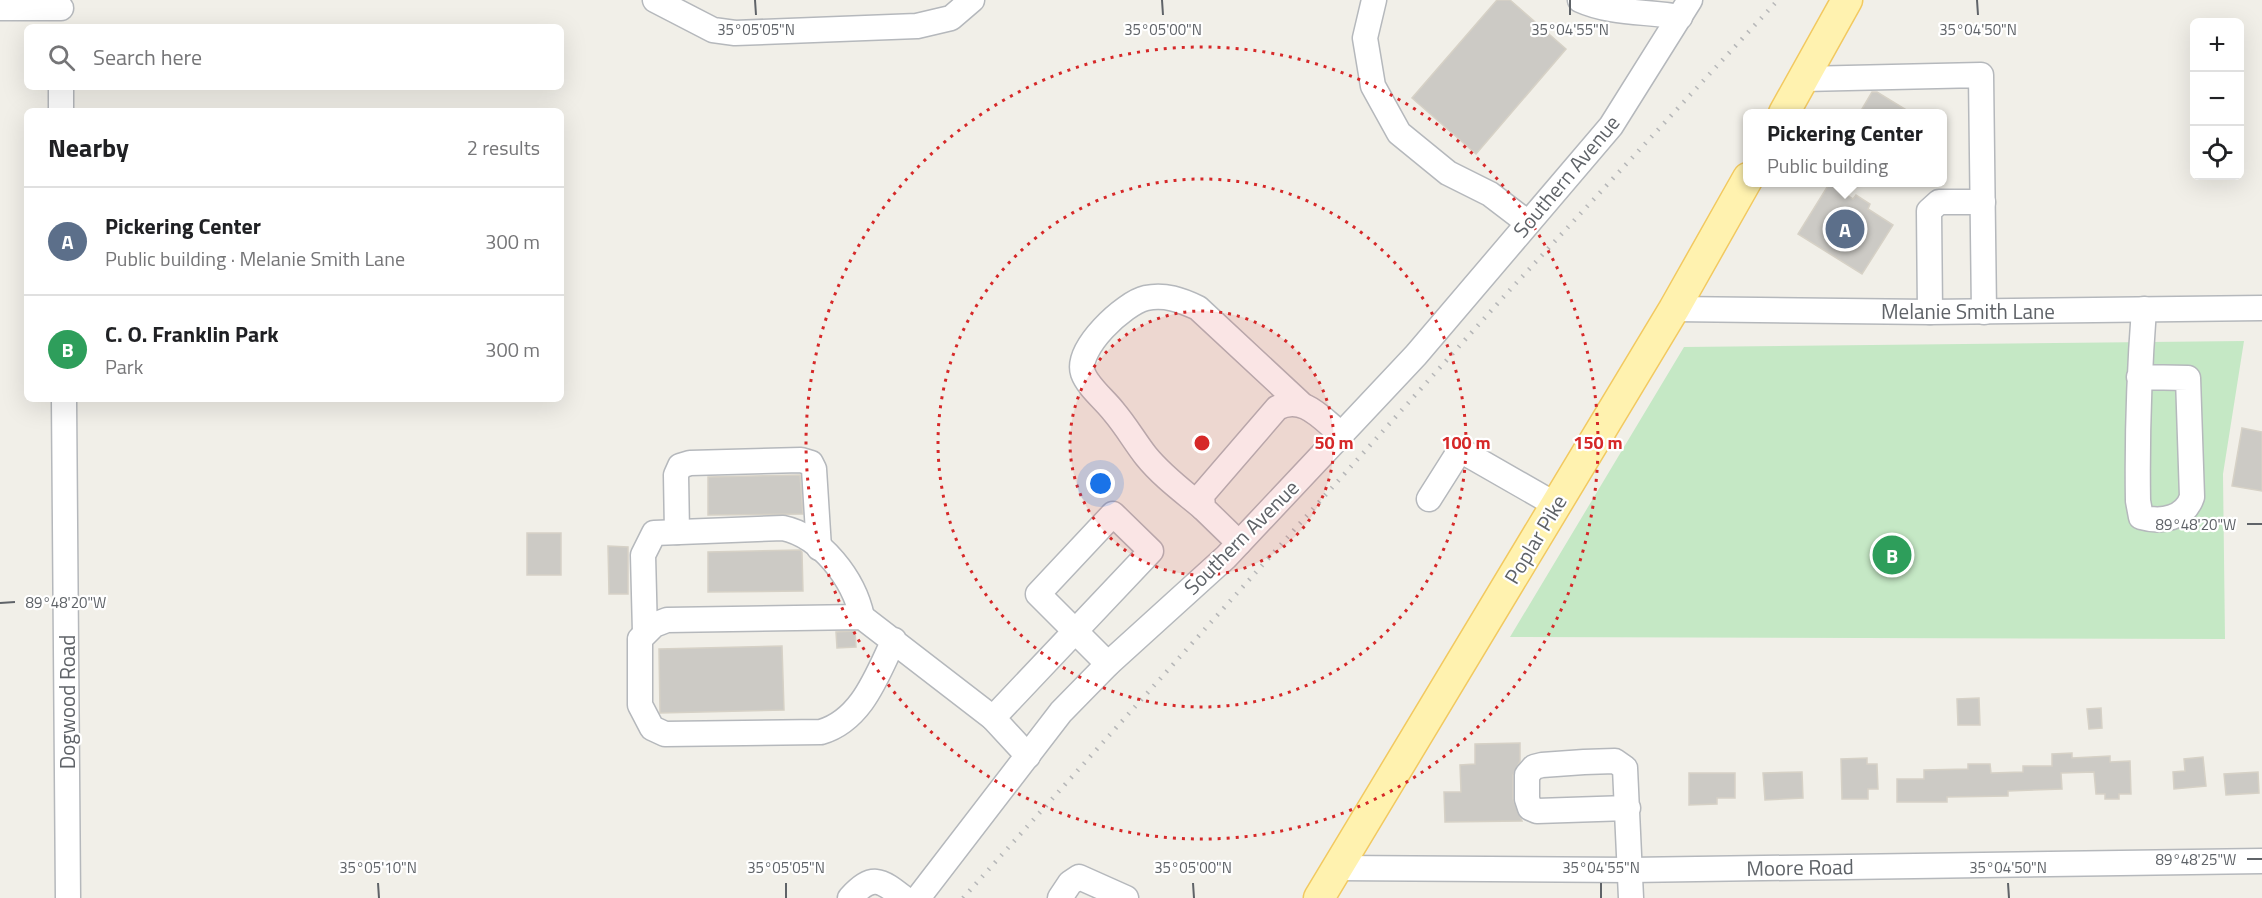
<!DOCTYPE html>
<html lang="en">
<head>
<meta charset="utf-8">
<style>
  :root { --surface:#fff; --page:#f6f6f6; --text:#202124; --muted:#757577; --line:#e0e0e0; --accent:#ea580c }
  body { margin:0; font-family:"Titillium Web",sans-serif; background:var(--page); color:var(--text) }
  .controls { position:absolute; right:18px; top:18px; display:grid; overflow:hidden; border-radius:9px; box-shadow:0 6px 24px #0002 }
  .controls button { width:54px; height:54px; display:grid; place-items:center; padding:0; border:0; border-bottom:2px solid var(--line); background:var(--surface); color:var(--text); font:30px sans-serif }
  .you { position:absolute; left:1101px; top:484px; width:21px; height:21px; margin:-15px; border:4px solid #fff; border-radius:50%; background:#1a73e8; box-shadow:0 0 0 9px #1a73e833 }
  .badge { display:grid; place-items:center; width:39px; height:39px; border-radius:50%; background:var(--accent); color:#fff; font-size:20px; font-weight:700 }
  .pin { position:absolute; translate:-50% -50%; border:3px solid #fff; box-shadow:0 2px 6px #0006 }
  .popup { position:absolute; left:1743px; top:109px; width:204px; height:78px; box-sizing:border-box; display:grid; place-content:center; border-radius:9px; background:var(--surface); filter:drop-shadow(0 2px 4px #0005); font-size:20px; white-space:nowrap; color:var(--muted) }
  .popup b { font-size:22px; color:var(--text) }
  .popup::after { content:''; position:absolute; left:50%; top:100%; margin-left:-12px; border:12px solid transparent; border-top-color:var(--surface) }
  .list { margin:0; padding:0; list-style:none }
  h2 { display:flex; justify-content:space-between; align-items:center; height:78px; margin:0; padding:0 24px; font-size:26px }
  h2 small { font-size:20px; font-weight:400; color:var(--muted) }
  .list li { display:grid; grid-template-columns:39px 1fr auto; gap:18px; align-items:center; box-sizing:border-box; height:108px; padding:0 24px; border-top:2px solid var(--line) }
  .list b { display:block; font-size:22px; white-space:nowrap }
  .list p { margin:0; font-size:20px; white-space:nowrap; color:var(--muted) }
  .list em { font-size:20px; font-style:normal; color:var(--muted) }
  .icon { flex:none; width:33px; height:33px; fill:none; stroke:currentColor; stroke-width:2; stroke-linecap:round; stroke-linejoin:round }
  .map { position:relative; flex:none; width:2262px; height:898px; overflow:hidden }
  .search { position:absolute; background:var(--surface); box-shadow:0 6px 24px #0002; left:24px; top:24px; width:540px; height:66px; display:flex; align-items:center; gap:15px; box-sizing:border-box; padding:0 21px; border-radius:9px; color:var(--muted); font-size:22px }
  .panel { position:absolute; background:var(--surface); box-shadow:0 6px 24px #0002; left:24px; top:108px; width:540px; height:294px; border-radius:9px }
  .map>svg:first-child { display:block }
  .green { fill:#c5e8c5 }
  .building { fill:#cccac5; stroke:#d6d1c6; stroke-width:1.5 }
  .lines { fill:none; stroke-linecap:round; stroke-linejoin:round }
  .minor-casing { stroke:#b5b8bc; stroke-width:27 }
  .major-casing { stroke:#f2c960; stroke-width:33 }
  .minor { stroke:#fff; stroke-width:24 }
  .major { stroke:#fff2af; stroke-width:30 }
  .rail { stroke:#b6b7b8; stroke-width:4.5; stroke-dasharray:1.5 8; stroke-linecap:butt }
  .ticks { fill:none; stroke:#5f6368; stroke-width:2 }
  .ring { fill:none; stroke:#d62828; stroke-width:3; stroke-dasharray:3 6 }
  .labels { text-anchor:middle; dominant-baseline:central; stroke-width:4.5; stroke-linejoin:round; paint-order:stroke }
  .street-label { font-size:21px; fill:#5f6368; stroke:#fff }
  .ticks-label { font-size:15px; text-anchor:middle; fill:#5f6368; stroke:#fff; stroke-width:4.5; stroke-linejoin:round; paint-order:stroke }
  .centre { fill:#d62828; stroke:#fff; stroke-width:3 }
  .ring-label { font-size:18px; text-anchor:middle; font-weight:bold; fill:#d62828; stroke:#fff; stroke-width:4.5; stroke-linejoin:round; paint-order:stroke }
</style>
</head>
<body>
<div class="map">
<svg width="2262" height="898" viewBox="0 0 2262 898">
  <rect width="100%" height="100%" fill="#f1efe8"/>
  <!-- green -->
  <path class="green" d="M2244,341L2223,474L2225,639L1510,637L1684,347Z"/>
  <!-- building -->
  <g class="building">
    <path d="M1497,0H1510L1566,49L1476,154L1412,98Z"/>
    <path d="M1872,92H1877L1913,114H1859Z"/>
    <path d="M1829,184L1853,199L1856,195L1870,204L1868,209L1893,225L1862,274L1798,234Z"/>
    <path d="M2242,428L2262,432V491L2232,486Z"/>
    <path d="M800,475L803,514L708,515V477Z"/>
    <rect x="527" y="533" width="34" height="42"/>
    <path d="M608,546L628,547V594H609Z"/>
    <path d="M800,550L802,552L803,591L708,592V552Z"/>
    <path d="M855,631L856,647L837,648L836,632Z"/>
    <path d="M782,646L784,710L660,713L659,649Z"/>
    <path d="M1979,698L1980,725H1958L1957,699Z"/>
    <path d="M2101,708L2102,728L2089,729L2087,709Z"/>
    <path d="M1520,743V761L1513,775V799L1522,821L1445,822L1444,792H1461L1460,765L1475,764V744Z"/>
    <path d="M2072,753V758L2110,756V762L2130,761L2131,794H2119V799H2105V794H2096L2094,772L2061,773L2062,789L2008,791V796L1947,797V802H1897V779H1924V770L1968,769V764H1990L1991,773L2023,772V766H2052V754Z"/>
    <path d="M2203,757L2206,786L2174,789L2173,772L2185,771L2184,759Z"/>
    <path d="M1867,758V764H1877L1878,789H1868V799H1842L1841,759Z"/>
    <path d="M1802,772L1803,798L1765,800L1763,773Z"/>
    <path d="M2258,772L2259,793L2226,795L2224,774Z"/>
    <path d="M1689,773H1735V798H1717V804L1689,805Z"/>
  </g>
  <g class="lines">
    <defs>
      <g id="minor">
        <path d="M655,0L713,30L735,33L917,26L951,18L972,0"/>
        <path d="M1374,0L1365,38L1373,86L1399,133L1448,173L1490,194L1528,223"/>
        <path d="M1580,0C1611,14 1647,11 1680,17"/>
        <path d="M0,8H61"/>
        <path d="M1803,79L1981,75L1984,312"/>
        <path d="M61,87V111"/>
        <path d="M1674,309L1930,312L2262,308"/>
        <path d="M1930,312L1929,211L1939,202H1983"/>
        <path d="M2139,377L2188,378L2192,497C2185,518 2162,523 2141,517L2138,501C2137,437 2139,374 2144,309"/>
        <path d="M64,399L68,898"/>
        <path d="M1429,499L1460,450L1556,505"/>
        <path d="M1203,508C1184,492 1162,476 1146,456C1135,442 1126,426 1114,412C1105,400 1088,387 1083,373C1075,349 1124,303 1146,298C1165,294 1181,300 1198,308L1300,403"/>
        <path d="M677,532L676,475L680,466L690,463L801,460L811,463L814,469L819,548"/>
        <path d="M1239,543L1203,508L1202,495L1277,408C1303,394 1322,419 1341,434"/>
        <path d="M645,633L643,555L654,533L783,528C821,536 854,579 862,617"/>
        <path d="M894,640C877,675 862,720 821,732L665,734L652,728L640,705V639L654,625L667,620L862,617L993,718"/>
        <path d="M1028,756L993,718L1151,551L1113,514L1038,594L1108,664"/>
        <path d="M1628,808L1537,811L1530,808L1527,799V775L1534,767L1542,765L1584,762L1615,761L1625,768L1631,898"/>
        <path d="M1337,868L1630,870L2262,861"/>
        <path d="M850,898C872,874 880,879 904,898"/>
        <path d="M918,898L1061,712L1108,664L1226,557L1416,355L1611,126L1690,0"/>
        <path d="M1060,898L1070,883L1079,877L1126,898"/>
      </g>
      <g id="major">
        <path d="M1784,113L1847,0"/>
        <path d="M1319,898L1674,309L1748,178"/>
      </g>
    </defs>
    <!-- minor casing -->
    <use href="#minor" class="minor-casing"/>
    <!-- major casing -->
    <use href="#major" class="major-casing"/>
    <!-- minor -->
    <use href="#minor" class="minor"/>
    <!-- major -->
    <use href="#major" class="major"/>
    <!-- rail -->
    <path class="rail" d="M963,898L1508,292L1778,0"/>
  </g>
  <!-- ticks -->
  <path class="ticks" d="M755,0L756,15M1162,0L1163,15M1570,0V15M1977,0L1978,15M2247,524H2262M0,603L15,602M2247,859H2262M378,883L379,898M786,883V898M1193,883L1194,898M1601,883V898M2008,883L2009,898"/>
  <!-- distance rings -->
  <circle cx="1202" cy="443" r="132" fill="#d62828" fill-opacity=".12"/>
  <g class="ring">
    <circle cx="1202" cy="443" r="132"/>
    <circle cx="1202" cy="443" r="264"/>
    <circle cx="1202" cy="443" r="396"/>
  </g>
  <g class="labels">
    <!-- street labels -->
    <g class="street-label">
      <text transform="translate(1566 176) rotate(-50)">Southern Avenue</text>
      <text x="1968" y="311">Melanie Smith Lane</text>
      <text transform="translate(1241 537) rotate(-45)">Southern Avenue</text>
      <text transform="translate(1535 539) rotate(-59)">Poplar Pike</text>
      <text transform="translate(67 702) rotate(-90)">Dogwood Road</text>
      <text transform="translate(1800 867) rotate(-1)">Moore Road</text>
    </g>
  </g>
  <g class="ticks-label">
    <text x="756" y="35">35°05'05"N</text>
    <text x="1163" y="35">35°05'00"N</text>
    <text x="1570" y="35">35°04'55"N</text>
    <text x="1978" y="35">35°04'50"N</text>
    <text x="2196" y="530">89°48'20"W</text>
    <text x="66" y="608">89°48'20"W</text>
    <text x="2196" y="865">89°48'25"W</text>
    <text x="378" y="873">35°05'10"N</text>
    <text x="786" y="873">35°05'05"N</text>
    <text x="1193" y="873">35°05'00"N</text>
    <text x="1601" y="873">35°04'55"N</text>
    <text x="2008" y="873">35°04'50"N</text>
  </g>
  <circle cx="1202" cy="443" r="9" class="centre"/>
  <g class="ring-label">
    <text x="1334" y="449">50 m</text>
    <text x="1466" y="449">100 m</text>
    <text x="1598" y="449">150 m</text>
  </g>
</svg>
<div class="controls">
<button>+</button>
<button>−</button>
<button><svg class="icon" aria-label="locate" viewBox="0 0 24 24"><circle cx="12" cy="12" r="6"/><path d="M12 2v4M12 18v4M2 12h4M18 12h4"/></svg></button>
</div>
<div class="you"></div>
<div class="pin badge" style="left:1845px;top:229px;background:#5c6f8a">A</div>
<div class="popup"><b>Pickering Center</b>Public building</div>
<div class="pin badge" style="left:1892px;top:555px;background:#2e9e5b">B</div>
<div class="search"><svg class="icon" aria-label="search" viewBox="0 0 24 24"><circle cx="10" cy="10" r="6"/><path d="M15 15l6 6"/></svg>Search here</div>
<section class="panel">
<h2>Nearby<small>2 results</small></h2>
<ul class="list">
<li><span class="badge" style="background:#5c6f8a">A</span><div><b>Pickering Center</b><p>Public building · Melanie Smith Lane</p></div><em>300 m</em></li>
<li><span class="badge" style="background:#2e9e5b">B</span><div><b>C. O. Franklin Park</b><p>Park</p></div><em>300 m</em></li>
</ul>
</section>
</div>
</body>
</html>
